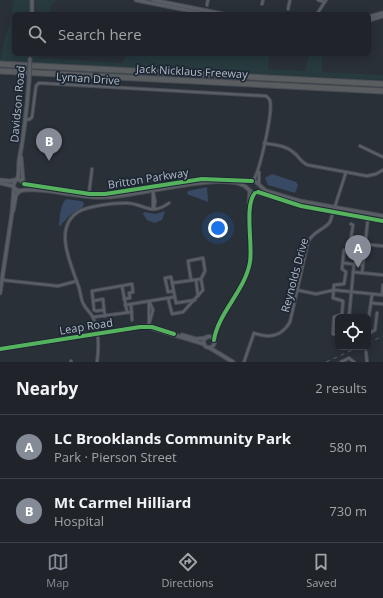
<!DOCTYPE html>
<html lang="en">
<head>
<meta charset="utf-8">
<style>
  :root { --surface:#20242a; --page:#2d3036; --text:#f1f3f6; --muted:#a2a4a8; --line:#3d4147; --accent:#848b96 }
  body { margin:0; font-family:"Open Sans",sans-serif; background:var(--page); color:var(--text) }
  .controls { position:absolute; right:12px; bottom:12px; display:grid; overflow:hidden; border-radius:6px; box-shadow:0 2px 10px #0003 }
  .controls button { width:36px; height:36px; display:grid; place-items:center; padding:0; border:0; border-bottom:1px solid var(--line); background:var(--surface); color:var(--text); font:20px sans-serif }
  .you { position:absolute; left:218px; top:228px; width:14px; height:14px; margin:-10px; border:3px solid #fff; border-radius:50%; background:#1a73e8; box-shadow:0 0 0 6px #1a73e833 }
  .badge { display:grid; place-items:center; width:26px; height:26px; border-radius:50%; background:var(--accent); color:#fff; font-size:13px; font-weight:700 }
  .pin { position:absolute; translate:-50% -33px; filter:drop-shadow(0 1px 2px #0008) }
  .pin::after { content:''; position:absolute; top:21px; width:14px; height:12px; background:inherit; clip-path:polygon(0 0,100% 0,50% 100%) }
  .list { margin:0; padding:0; list-style:none }
  h2 { display:flex; justify-content:space-between; align-items:center; height:52px; margin:0; padding:0 16px; font-size:17px }
  h2 small { font-size:13px; font-weight:400; color:var(--muted) }
  .list li { display:grid; grid-template-columns:26px 1fr auto; gap:12px; align-items:center; box-sizing:border-box; height:64px; padding:0 16px; border-top:1px solid var(--line) }
  .list b { display:block; font-size:15px; white-space:nowrap }
  .list p { margin:0; font-size:13px; white-space:nowrap; color:var(--muted) }
  .list em { font-size:13px; font-style:normal; color:var(--muted) }
  .icon { flex:none; width:22px; height:22px; fill:none; stroke:currentColor; stroke-width:2; stroke-linecap:round; stroke-linejoin:round }
  .map { position:relative; flex:none; width:383px; height:362px; overflow:hidden }
  .search { position:absolute; background:var(--surface); box-shadow:0 2px 10px #0003; left:12px; right:12px; top:12px; height:44px; display:flex; align-items:center; gap:10px; box-sizing:border-box; padding:0 14px; border-radius:6px; color:var(--muted); font-size:15px }
  .sheet { height:180px; background:var(--surface) }
  nav { display:flex; justify-content:space-around; align-items:center; box-sizing:border-box; height:56px; border-top:1px solid var(--line); background:var(--surface); font-size:11px; color:var(--muted) }
  nav a { display:grid; justify-items:center; gap:2px }
  nav .on { color:var(--accent) }
  .map>svg:first-child { display:block }
  .green { fill:#273a3e }
  .water { fill:#384963 }
  .lines { fill:none; stroke-linecap:round; stroke-linejoin:round }
  .street-casing { stroke:#484c53; stroke-width:4 }
  .secondary-casing { stroke:#484c53; stroke-width:5 }
  .highway-casing { stroke:#474c53; stroke-width:7 }
  .street { stroke:#5a5e66; stroke-width:2 }
  .secondary { stroke:#595d64; stroke-width:3 }
  .highway { stroke:#5a5d60; stroke-width:5 }
  .rail { stroke:#595d64; stroke-width:1; stroke-dasharray:4 4; stroke-linecap:butt }
  .secondary-bridge-casing { stroke:#484c53; stroke-width:5; stroke-linecap:butt }
  .secondary-bridge { stroke:#595d64; stroke-width:3 }
  .cycleway-casing { stroke:#1d2633; stroke-width:6 }
  .cycleway { stroke:#56b35d; stroke-width:4 }
  .labels { text-anchor:middle; dominant-baseline:central; stroke-width:3.5; stroke-linejoin:round; paint-order:stroke }
  .street-label { font-size:11px; fill:#b4bcc9; stroke:#1d2633 }
</style>
</head>
<body>
<div class="map">
<svg width="383" height="362" viewBox="0 0 383 362">
  <rect width="100%" height="100%" fill="#2a3038"/>
  <!-- green -->
  <g class="green">
    <path d="M13,0H31V14H14V54H29L28,63L0,62L5,37L12,18Z"/>
    <path d="M36,0H57L51,6L50,14H36Z"/>
    <path d="M32,54H39V58L122,63L127,54H269L268,69L305,71L309,54H322V72L383,75V80L31,63Z"/>
  </g>
  <!-- water -->
  <g class="water">
    <path d="M272,174L296,182L298,185L295,193L268,185L265,178Z"/>
    <path d="M207,187L208,202L187,194L188,191Z"/>
    <path d="M66,199L81,201L84,203L83,207L70,215L60,226L59,225C60,217 60,205 66,199Z"/>
    <path d="M165,211L162,220L155,223L147,220L143,214L144,212L156,214Z"/>
  </g>
  <g class="lines">
    <defs>
      <g id="street">
        <path d="M318,0L325,2"/>
        <path d="M262,4L263,0"/>
        <path d="M207,5L208,0"/>
        <path d="M288,9L290,0"/>
        <path d="M317,14L326,0"/>
        <path d="M26,120L30,119L32,117L36,86L39,83L266,96C268,98 269,98 270,101C273,112 260,171 253,181"/>
        <path d="M264,143C274,145 285,145 293,152C299,156 301,163 308,165L367,176L376,174L383,170"/>
        <path d="M360,146L383,157"/>
        <path d="M259,172V183"/>
        <path d="M153,191L155,201L154,209"/>
        <path d="M153,192V209"/>
        <path d="M89,193L92,169"/>
        <path d="M350,243L383,246"/>
        <path d="M343,263L363,265"/>
        <path d="M353,272L383,275"/>
        <path d="M362,273L368,218"/>
        <path d="M2,280L58,286L77,281"/>
        <path d="M196,280L198,296"/>
        <path d="M172,283L201,279L205,271L203,258L188,261L191,280"/>
        <path d="M122,286L127,312"/>
        <path d="M297,290L316,294L334,290L383,295"/>
        <path d="M173,291L168,292L165,278L171,277L176,303L195,300"/>
        <path d="M382,295L383,285"/>
        <path d="M168,298L172,314L183,312L203,290L201,279"/>
        <path d="M93,301L103,299L104,310"/>
        <path d="M371,303L383,304"/>
        <path d="M131,304L132,320"/>
        <path d="M125,305L174,297"/>
        <path d="M105,316L104,310L96,311L94,310L92,291L132,284L133,292L129,293L130,298L124,299"/>
        <path d="M94,317L132,312"/>
        <path d="M349,317L354,264"/>
        <path d="M368,323L372,295"/>
        <path d="M149,327V301L153,310L149,324"/>
        <path d="M338,334H333L334,317L342,314L343,301L333,298L334,285L344,284L346,272L342,269L344,250H349L353,225L351,224"/>
        <path d="M368,334L375,330L377,313"/>
        <path d="M366,352L367,362"/>
        <path d="M71,362V361"/>
        <path d="M97,362C99,348 99,333 94,320C92,313 87,311 84,305C80,299 81,291 78,285C71,264 53,228 78,212C87,206 114,203 126,203C144,203 150,217 169,203"/>
        <path d="M244,362L254,333C269,339 282,336 290,322L308,242C313,231 324,230 330,222L346,172"/>
        <path d="M341,362L349,358L354,362"/>
      </g>
      <g id="secondary">
        <path d="M32,0V14"/>
        <path d="M136,0L206,14"/>
        <path d="M153,0L223,14"/>
        <path d="M369,17L383,13"/>
        <path d="M369,20L383,16"/>
        <path d="M21,157L23,181"/>
        <path d="M0,180L10,181L19,179L24,184"/>
        <path d="M17,180C20,173 18,168 19,161C24,135 27,108 29,81"/>
        <path d="M15,181L13,187L18,191C47,186 76,199 106,197C140,196 215,173 243,185C247,187 249,190 252,193H265L301,206L383,221"/>
        <path d="M0,183L13,186"/>
        <path d="M24,184L90,194H105L202,179L255,181L266,191L300,201L383,216"/>
        <path d="M249,203L250,191"/>
        <path d="M13,211L16,195L20,191"/>
        <path d="M0,293L12,213L14,188"/>
        <path d="M182,335L196,339L206,338"/>
        <circle cx="209" cy="342" r="5.5"/>
        <path d="M214,340C218,313 245,291 250,262C253,245 244,205 255,193"/>
        <path d="M210,348L233,362"/>
        <path d="M0,349L145,326L204,344"/>
      </g>
      <g id="highway">
        <path d="M0,64L383,84"/>
        <path d="M0,71L383,91"/>
      </g>
    </defs>
    <!-- street casing -->
    <use href="#street" class="street-casing"/>
    <!-- secondary casing -->
    <use href="#secondary" class="secondary-casing"/>
    <!-- highway casing -->
    <use href="#highway" class="highway-casing"/>
    <!-- street -->
    <use href="#street" class="street"/>
    <!-- secondary -->
    <use href="#secondary" class="secondary"/>
    <!-- highway -->
    <use href="#highway" class="highway"/>
    <!-- rail -->
    <g class="rail">
      <path d="M368,343L383,336"/>
      <path d="M326,362L359,347"/>
    </g>
    <defs>
      <path id="secondary-bridge" d="M29,81L30,58"/>
    </defs>
    <!-- secondary-bridge casing -->
    <use href="#secondary-bridge" class="secondary-bridge-casing"/>
    <!-- secondary-bridge -->
    <use href="#secondary-bridge" class="secondary-bridge"/>
    <defs>
      <g id="cycleway">
        <path d="M24,184L90,194H105L202,179L252,181"/>
        <path d="M258,192L301,206L383,221"/>
        <path d="M214,340C218,313 245,291 250,262C253,245 244,205 255,193"/>
        <path d="M0,349L140,327H152L174,334"/>
      </g>
    </defs>
    <!-- cycleway casing -->
    <use href="#cycleway" class="cycleway-casing"/>
    <!-- cycleway -->
    <use href="#cycleway" class="cycleway"/>
  </g>
  <g class="labels">
    <!-- street labels -->
    <g class="street-label">
      <text transform="translate(192 71) rotate(3)">Jack Nicklaus Freeway</text>
      <text transform="translate(88 78) rotate(4)">Lyman Drive</text>
      <text transform="translate(17 104) rotate(-85)">Davidson Road</text>
      <text transform="translate(148 178) rotate(-9)">Britton Parkway</text>
      <text transform="translate(294 275) rotate(-75)">Reynolds Drive</text>
      <text transform="translate(86 326) rotate(-9)">Leap Road</text>
    </g>
  </g>
</svg>
<div class="controls">
<button><svg class="icon" aria-label="locate" viewBox="0 0 24 24"><circle cx="12" cy="12" r="6"/><path d="M12 2v4M12 18v4M2 12h4M18 12h4"/></svg></button>
</div>
<div class="you"></div>
<div class="pin badge" style="left:358px;top:268px">A</div>
<div class="pin badge" style="left:49px;top:161px">B</div>
<div class="search"><svg class="icon" aria-label="search" viewBox="0 0 24 24"><circle cx="10" cy="10" r="6"/><path d="M15 15l6 6"/></svg>Search here</div>
</div>
<section class="sheet">
<h2>Nearby<small>2 results</small></h2>
<ul class="list">
<li><span class="badge">A</span><div><b>LC Brooklands Community Park</b><p>Park · Pierson Street</p></div><em>580 m</em></li>
<li><span class="badge">B</span><div><b>Mt Carmel Hilliard</b><p>Hospital</p></div><em>730 m</em></li>
</ul>
</section>
<nav>
<a class="on"><svg class="icon" aria-label="map" viewBox="0 0 24 24"><path d="M3 6l6-2 6 2 6-2v14l-6 2-6-2-6 2zM9 4v14M15 6v14"/></svg>Map</a>
<a><svg class="icon" aria-label="directions" viewBox="0 0 24 24"><path d="M12 3l9 9-9 9-9-9zM9 14v-3h6M13 9l2 2-2 2"/></svg>Directions</a>
<a><svg class="icon" aria-label="saved" viewBox="0 0 24 24"><path d="M7 4h10v16l-5-4-5 4z"/></svg>Saved</a>
</nav>
</body>
</html>
